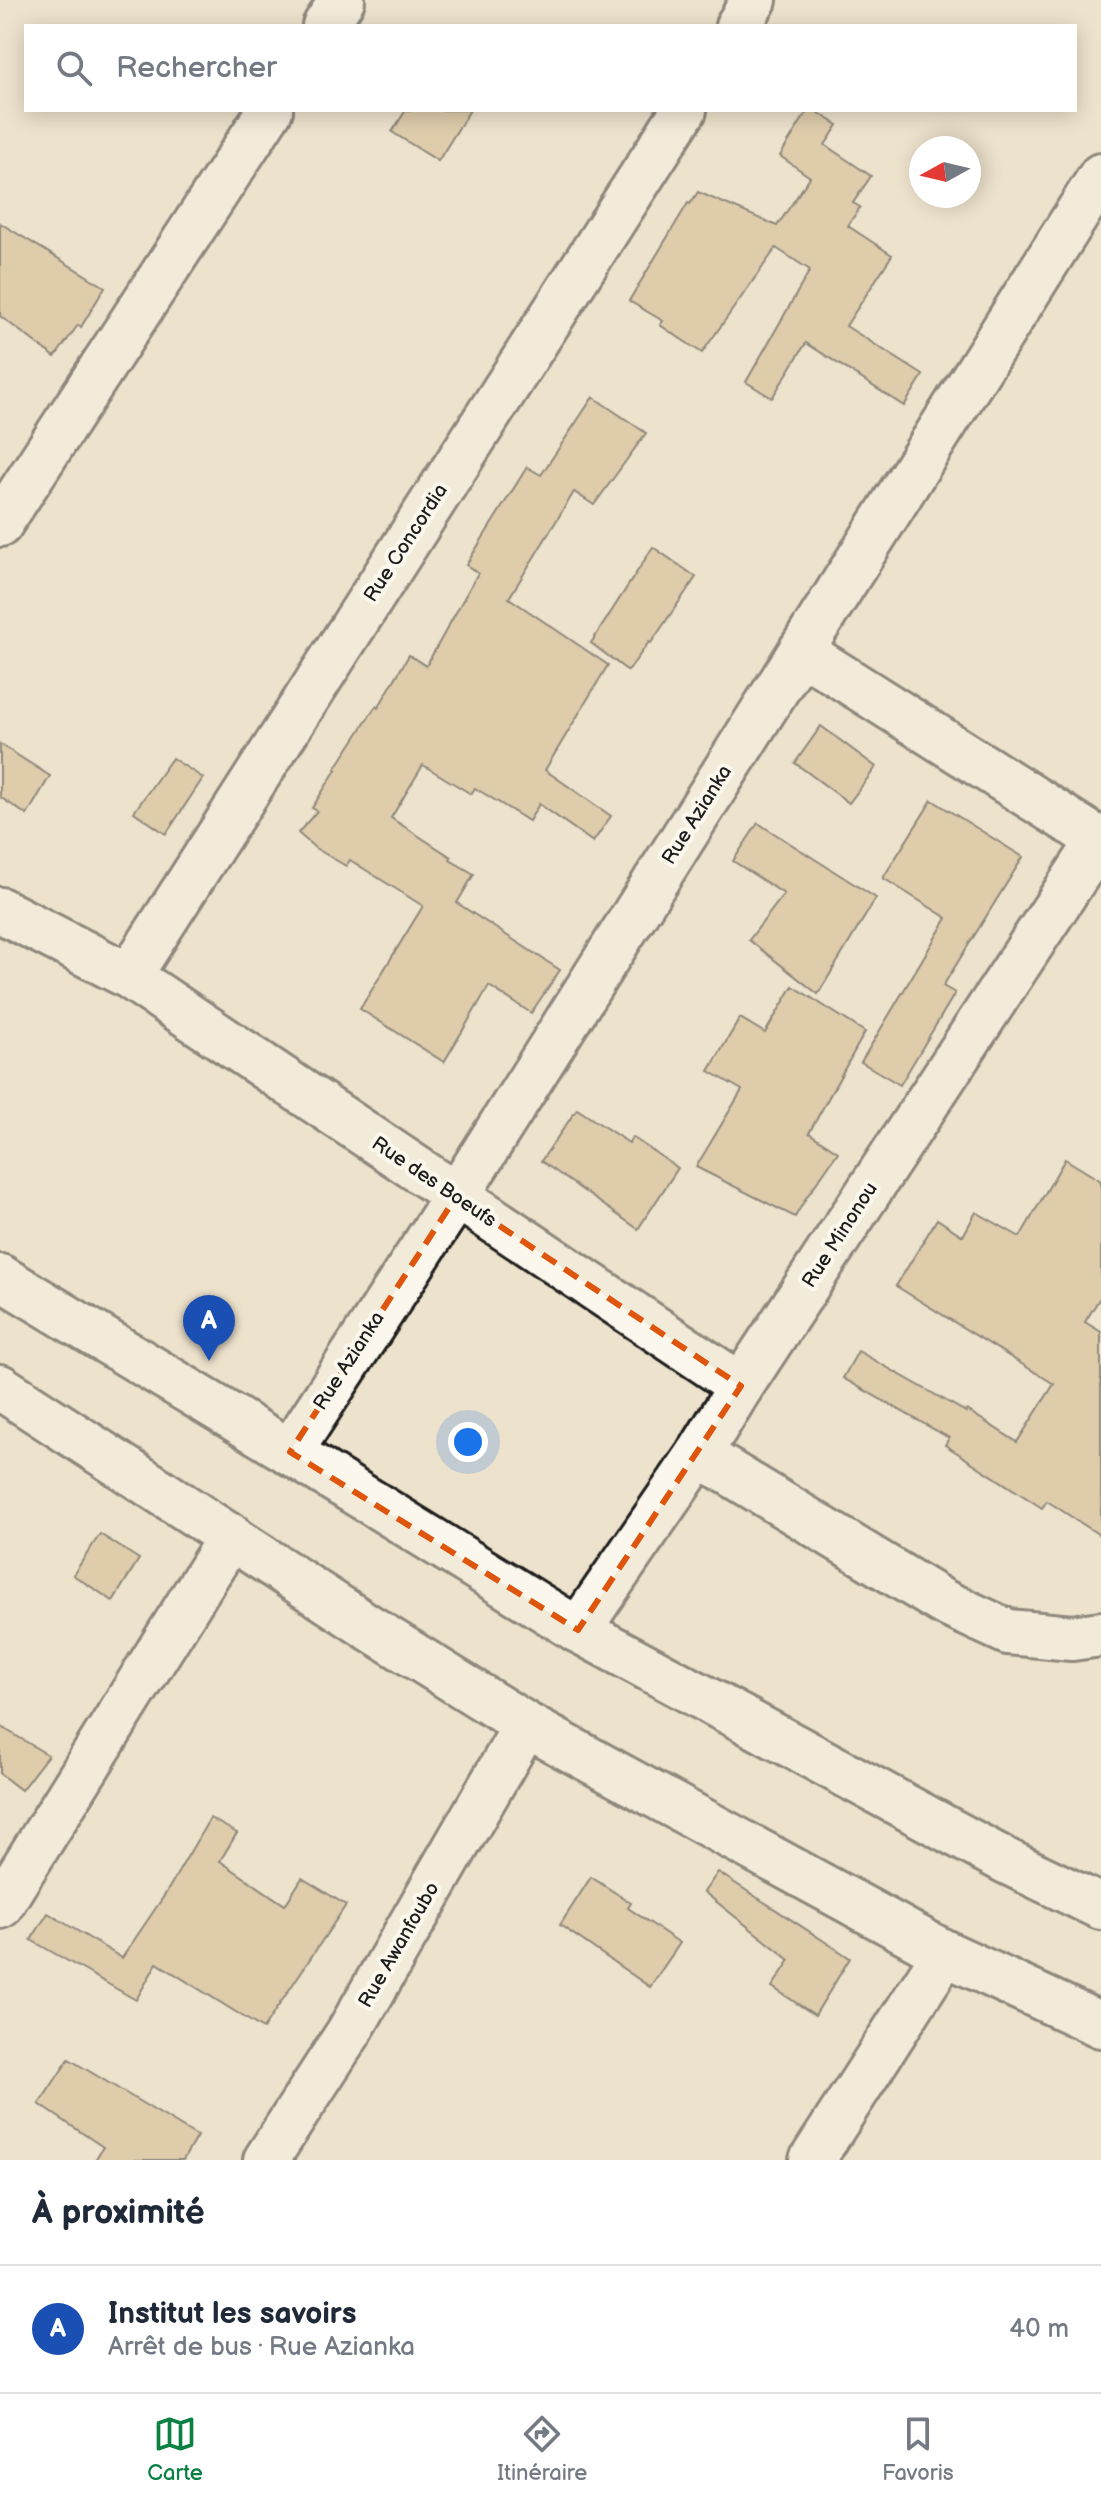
<!DOCTYPE html>
<html lang="fr">
<head>
<meta charset="utf-8">
<style>
  :root { --surface:#fff; --page:#f6f6f7; --text:#1f2937; --muted:#747a83; --line:#e0e1e3; --accent:#0b8043 }
  body { margin:0; font-family:"Balsamiq Sans",sans-serif; background:var(--page); color:var(--text) }
  .compass { position:absolute; left:909px; top:136px; width:72px; height:72px; border-radius:50%; background:var(--surface); box-shadow:0 4px 20px #0003; rotate:262deg }
  .you { position:absolute; left:468px; top:1442px; width:28px; height:28px; margin:-20px; border:6px solid #fff; border-radius:50%; background:#1a73e8; box-shadow:0 0 0 12px #1a73e833 }
  .badge { display:grid; place-items:center; width:52px; height:52px; border-radius:50%; background:var(--accent); color:#fff; font-size:26px; font-weight:700 }
  .pin { position:absolute; translate:-50% -66px; filter:drop-shadow(0 2px 4px #0008) }
  .pin::after { content:''; position:absolute; top:42px; width:28px; height:24px; background:inherit; clip-path:polygon(0 0,100% 0,50% 100%) }
  .list { margin:0; padding:0; list-style:none }
  h2 { display:flex; justify-content:space-between; align-items:center; height:104px; margin:0; padding:0 32px; font-size:34px }
  h2 small { font-size:26px; font-weight:400; color:var(--muted) }
  .list li { display:grid; grid-template-columns:52px 1fr auto; gap:24px; align-items:center; box-sizing:border-box; height:128px; padding:0 32px; border-top:2px solid var(--line) }
  .list b { display:block; font-size:30px; white-space:nowrap }
  .list p { margin:0; font-size:26px; white-space:nowrap; color:var(--muted) }
  .list em { font-size:26px; font-style:normal; color:var(--muted) }
  .icon { flex:none; width:44px; height:44px; fill:none; stroke:currentColor; stroke-width:2; stroke-linecap:round; stroke-linejoin:round }
  .map { position:relative; flex:none; width:1101px; height:2160px; overflow:hidden }
  .search { position:absolute; background:var(--surface); box-shadow:0 4px 20px #0003; left:24px; right:24px; top:24px; height:88px; display:flex; align-items:center; gap:20px; box-sizing:border-box; padding:0 28px; border-radius:0px; color:var(--muted); font-size:30px }
  .sheet { height:232px; background:var(--surface) }
  nav { display:flex; justify-content:space-around; align-items:center; box-sizing:border-box; height:112px; border-top:2px solid var(--line); background:var(--surface); font-size:22px; color:var(--muted) }
  nav a { display:grid; justify-items:center; gap:4px }
  nav .on { color:var(--accent) }
  .map>svg:first-child { display:block }
  .building { fill:#cdb283; stroke:#1c1c1c; stroke-width:2 }
  .lines { fill:none; stroke-linecap:round; stroke-linejoin:round }
  .minor-casing { stroke:#1c1c1c; stroke-width:50 }
  .secondary-casing { stroke:#1c1c1c; stroke-width:50 }
  .minor { stroke:#fbf7ec; stroke-width:44 }
  .secondary { stroke:#fbf7ec; stroke-width:44 }
  .marked { fill:none; stroke:#de560d; stroke-width:6; stroke-dasharray:16 10; stroke-linejoin:round }
  .labels { text-anchor:middle; dominant-baseline:central; stroke-width:8; stroke-linejoin:round; paint-order:stroke }
  .street-label { font-size:20px; fill:#1c1c1c; stroke:#fbf7ec }
</style>
</head>
<body>
<div class="map">
<svg width="1101" height="2160" viewBox="0 0 1101 2160">
  <rect width="100%" height="100%" fill="#ede2cc"/>
  <filter id="ink" filterUnits="userSpaceOnUse"><feTurbulence type="fractalNoise" baseFrequency=".0125" numOctaves="2"/><feDisplacementMap in="SourceGraphic" scale="16" xChannelSelector="R" yChannelSelector="G"/><feConvolveMatrix kernelMatrix="1 2 1 2 8 2 1 2 1" color-interpolation-filters="sRGB"/></filter>
  <g filter="url(#ink)">
    <!-- building -->
    <g class="building">
      <path d="M406,110H470L438,161L392,132Z"/>
      <path d="M808,110H814L838,125L825,145L871,176L853,203L860,207L848,226L892,255L846,326L923,375L904,406L806,343L772,398L746,382L810,270L776,248L702,353L660,325L663,321L629,301L688,203L690,204L698,192L777,226L810,177L780,156Z"/>
      <path d="M0,223L105,287L81,327L78,325L55,357L0,316Z"/>
      <path d="M593,397L646,433L594,505L574,492L509,598L608,665L545,770L611,816L593,842L539,804L529,821L475,788L471,794L423,765L391,818L451,857L450,860L474,874L457,903L560,970L531,1013L489,986L444,1062L360,1009L423,906L350,860L346,866L315,848L298,833L317,811L312,808L336,770L335,769L376,706L378,708L409,655L426,666L478,573L466,565L527,467L541,475Z"/>
      <path d="M653,547L696,577L651,643L649,642L628,671L591,643Z"/>
      <path d="M821,726L876,767L849,803L795,763Z"/>
      <path d="M0,744L50,776L27,815L0,797Z"/>
      <path d="M172,758L203,778L166,834L134,812Z"/>
      <path d="M932,800L1023,857L943,986L955,993L900,1085L861,1062L947,918L883,878Z"/>
      <path d="M758,823L876,898L818,994L749,940L784,894L733,861Z"/>
      <path d="M793,986L865,1032L809,1133L838,1152L806,1198L795,1217L696,1167L742,1090L709,1071L740,1018L765,1033Z"/>
      <path d="M577,1109L629,1143L632,1137L678,1168L638,1229L541,1161Z"/>
      <path d="M1065,1159L1101,1181V1296L1085,1322L1101,1332V1536L1047,1501L1042,1508L945,1445L949,1438L843,1378L858,1351L966,1412L967,1410L1017,1442L1054,1384L896,1286L937,1219L963,1236L976,1212L1020,1237Z"/>
      <path d="M100,1534L139,1559L113,1601L73,1575Z"/>
      <path d="M0,1726L48,1755L21,1790L0,1774Z"/>
      <path d="M210,1818L237,1833L220,1861L285,1905L302,1878L346,1905L263,2029L157,1963L136,2000L31,1940L48,1913L122,1958L166,1893Z"/>
      <path d="M718,1872L850,1958L815,2015L772,1987L790,1960L704,1892Z"/>
      <path d="M591,1877L631,1903L628,1908L680,1943L650,1987L560,1925Z"/>
      <path d="M69,2059L197,2136L183,2160H95L103,2147L39,2104Z"/>
    </g>
    <g class="lines">
      <defs>
        <g id="minor">
          <path d="M325,26L342,0"/>
          <path d="M738,26L754,0"/>
          <path d="M0,524L270,110"/>
          <path d="M801,651L1099,840"/>
          <path d="M0,910L129,976L741,1386"/>
          <path d="M129,976L684,110"/>
          <path d="M290,1452L456,1197L1101,176"/>
          <path d="M699,1454L943,1602L1008,1632L1072,1638L1101,1634"/>
          <path d="M578,1630L699,1454L741,1386L1101,838"/>
          <path d="M0,1906L231,1536"/>
          <path d="M266,2160L349,2032L526,1725"/>
          <path d="M812,2160L945,1953"/>
        </g>
        <g id="secondary">
          <path d="M0,1277L290,1452L578,1630L1006,1861L1101,1907"/>
          <path d="M0,1387L370,1628L526,1725L945,1953L1101,2025"/>
        </g>
      </defs>
      <!-- minor casing -->
      <use href="#minor" class="minor-casing"/>
      <!-- secondary casing -->
      <use href="#secondary" class="secondary-casing"/>
      <!-- minor -->
      <use href="#minor" class="minor"/>
      <!-- secondary -->
      <use href="#secondary" class="secondary"/>
    </g>
  </g>
  <!-- marked area -->
  <path d="M0 0H1101V2160H0ZM456,1197L741,1386L578,1630L290,1452Z" fill="#ede2cc" fill-opacity=".55" fill-rule="evenodd"/>
  <path class="marked" d="M456,1197L741,1386L578,1630L290,1452Z"/>
  <g class="labels">
    <!-- street labels -->
    <g class="street-label">
      <text transform="translate(406 543) rotate(-57)">Rue Concordia</text>
      <text transform="translate(697 815) rotate(-58)">Rue Azianka</text>
      <text transform="translate(434 1182) rotate(34)">Rue des Boeufs</text>
      <text transform="translate(840 1235) rotate(-57)">Rue Minonou</text>
      <text transform="translate(349 1361) rotate(-57)">Rue Azianka</text>
      <text transform="translate(399 1945) rotate(-60)">Rue Awanfoubo</text>
    </g>
  </g>
</svg>
<svg class="compass" viewBox="-18 -18 36 36"><path d="M0-13l5 13h-10z" fill="#e53935"/><path d="M0 13l5-13h-10z" fill="#747a83"/></svg>
<div class="you"></div>
<div class="pin badge" style="left:209px;top:1361px;background:#1a4fb4">A</div>
<div class="search"><svg class="icon" aria-label="search" viewBox="0 0 24 24"><circle cx="10" cy="10" r="6"/><path d="M15 15l6 6"/></svg>Rechercher</div>
</div>
<section class="sheet">
<h2>À proximité<small></small></h2>
<ul class="list">
<li><span class="badge" style="background:#1a4fb4">A</span><div><b>Institut les savoirs</b><p>Arrêt de bus · Rue Azianka</p></div><em>40 m</em></li>
</ul>
</section>
<nav>
<a class="on"><svg class="icon" aria-label="map" viewBox="0 0 24 24"><path d="M3 6l6-2 6 2 6-2v14l-6 2-6-2-6 2zM9 4v14M15 6v14"/></svg>Carte</a>
<a><svg class="icon" aria-label="directions" viewBox="0 0 24 24"><path d="M12 3l9 9-9 9-9-9zM9 14v-3h6M13 9l2 2-2 2"/></svg>Itinéraire</a>
<a><svg class="icon" aria-label="saved" viewBox="0 0 24 24"><path d="M7 4h10v16l-5-4-5 4z"/></svg>Favoris</a>
</nav>
</body>
</html>
